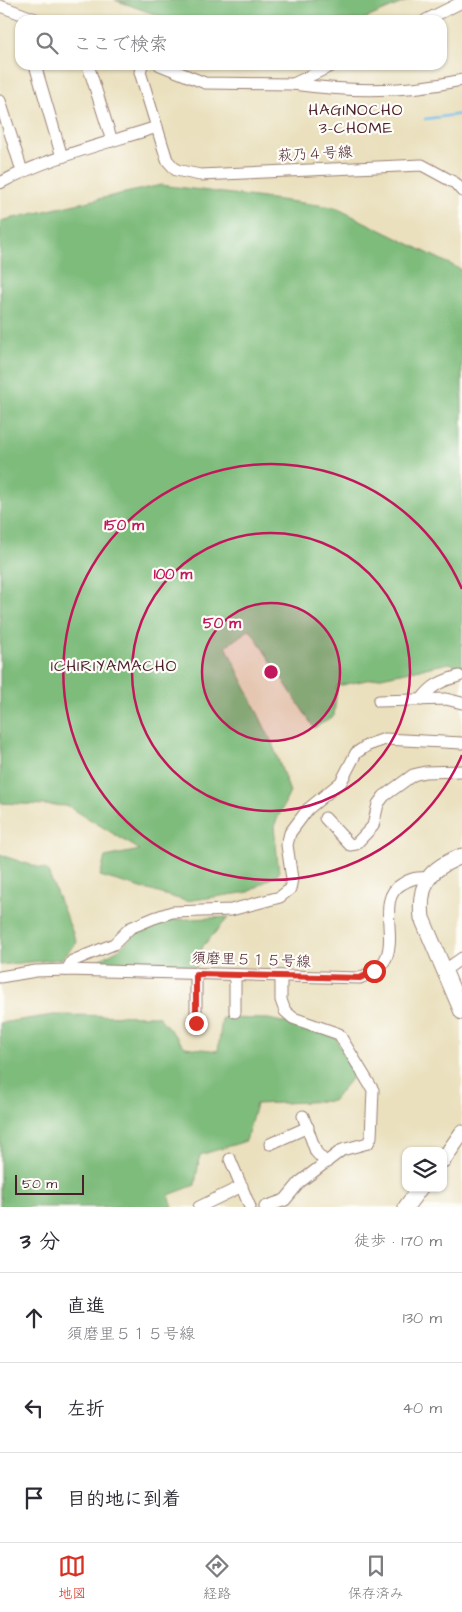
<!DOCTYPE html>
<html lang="ja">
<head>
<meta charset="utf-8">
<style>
  :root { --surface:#fff; --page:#f7f7f7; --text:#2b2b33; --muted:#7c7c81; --line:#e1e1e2; --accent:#d93025 }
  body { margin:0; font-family:"Architects Daughter","Klee One",sans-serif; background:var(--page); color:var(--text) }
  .controls { position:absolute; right:15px; bottom:15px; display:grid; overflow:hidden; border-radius:10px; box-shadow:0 1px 4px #0004 }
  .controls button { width:45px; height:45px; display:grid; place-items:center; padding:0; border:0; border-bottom:1px solid var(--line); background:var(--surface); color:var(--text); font:25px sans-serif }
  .scale { position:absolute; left:15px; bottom:12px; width:69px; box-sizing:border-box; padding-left:5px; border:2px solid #4a1f2b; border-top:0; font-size:14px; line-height:18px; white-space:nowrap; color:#4a1f2b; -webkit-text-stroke:4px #fdfcf7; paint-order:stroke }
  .stop { position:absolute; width:15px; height:15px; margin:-11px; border:4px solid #d93025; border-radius:50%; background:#fff }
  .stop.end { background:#d93025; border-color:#fff; box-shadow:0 1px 5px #0008 }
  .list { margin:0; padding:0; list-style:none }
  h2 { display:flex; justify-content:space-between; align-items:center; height:65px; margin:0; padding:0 20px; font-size:21px }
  h2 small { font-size:16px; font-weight:400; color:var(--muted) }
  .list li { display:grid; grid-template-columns:32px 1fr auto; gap:15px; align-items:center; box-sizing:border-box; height:90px; padding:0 20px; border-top:1px solid var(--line) }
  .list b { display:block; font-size:19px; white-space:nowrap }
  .list p { margin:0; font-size:16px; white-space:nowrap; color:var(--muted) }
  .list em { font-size:16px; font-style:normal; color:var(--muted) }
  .icon { flex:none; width:28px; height:28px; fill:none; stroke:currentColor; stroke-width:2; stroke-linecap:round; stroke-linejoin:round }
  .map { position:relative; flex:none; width:462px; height:1207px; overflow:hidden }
  .search { position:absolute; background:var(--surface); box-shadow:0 1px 4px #0004; left:15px; right:15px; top:15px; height:55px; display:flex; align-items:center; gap:12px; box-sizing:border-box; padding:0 18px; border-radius:15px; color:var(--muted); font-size:19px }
  .sheet { height:335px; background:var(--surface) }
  nav { display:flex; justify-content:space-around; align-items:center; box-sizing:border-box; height:70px; border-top:1px solid var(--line); background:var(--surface); font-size:14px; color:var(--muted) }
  nav a { display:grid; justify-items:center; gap:2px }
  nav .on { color:var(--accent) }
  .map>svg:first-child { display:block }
  .forest { fill:#7ebc7b; stroke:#646e53 }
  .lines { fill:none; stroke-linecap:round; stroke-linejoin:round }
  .stream { stroke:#72beec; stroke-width:2.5 }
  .street-casing { stroke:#9a8074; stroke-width:13 }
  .secondary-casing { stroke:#9a8074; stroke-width:17 }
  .street { stroke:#fff; stroke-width:11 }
  .secondary { stroke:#fff; stroke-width:15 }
  .route { stroke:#d93025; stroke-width:6 }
  .ring { fill:none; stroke:#c2185b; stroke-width:2.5 }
  .labels { text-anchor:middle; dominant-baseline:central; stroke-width:4.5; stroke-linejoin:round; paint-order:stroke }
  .street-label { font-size:15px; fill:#4a1f2b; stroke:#fdfcf7 }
  .neighbourhood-label { font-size:16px; letter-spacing:1px; fill:#4a1f2b; stroke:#fdfcf7 }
  .centre { fill:#c2185b; stroke:#fdfcf7; stroke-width:2.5 }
  .ring-label { font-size:15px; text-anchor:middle; font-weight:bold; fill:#c2185b; stroke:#fdfcf7; stroke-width:4.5; stroke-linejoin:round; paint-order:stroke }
</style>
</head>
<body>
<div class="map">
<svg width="462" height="1207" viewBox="0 0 462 1207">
  <rect width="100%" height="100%" fill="#fdfcf7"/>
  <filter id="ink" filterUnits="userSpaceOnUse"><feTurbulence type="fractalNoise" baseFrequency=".02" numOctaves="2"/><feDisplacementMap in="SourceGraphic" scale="10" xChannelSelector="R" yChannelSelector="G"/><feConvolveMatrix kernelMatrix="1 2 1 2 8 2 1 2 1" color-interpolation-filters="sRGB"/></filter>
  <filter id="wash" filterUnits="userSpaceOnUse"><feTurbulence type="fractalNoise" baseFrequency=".0096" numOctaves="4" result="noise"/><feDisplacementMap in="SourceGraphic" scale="20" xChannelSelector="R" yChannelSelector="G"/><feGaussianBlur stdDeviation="1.12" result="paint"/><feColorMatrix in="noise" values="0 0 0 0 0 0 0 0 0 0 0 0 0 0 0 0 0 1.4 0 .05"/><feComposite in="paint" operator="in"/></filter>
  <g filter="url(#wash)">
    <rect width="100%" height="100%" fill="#eae0be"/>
    <!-- forest -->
    <g class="forest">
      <path d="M115,0H409L362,20H171Z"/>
      <path d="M161,185L334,207L462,270V669L450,663L337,686L334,716L314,728L250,629L226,646L272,743L290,792L274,826L279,873L249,892L186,901L100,876L105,857L140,850L68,806L0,803V221Z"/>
      <path d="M0,855L47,870L77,943L61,959L0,965Z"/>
      <path d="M229,917L203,946L196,967L88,966L119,949L139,931L171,920Z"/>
      <path d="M53,1015L158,1016L185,1047L218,1051L222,1018L269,1019L334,1034L354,1075L333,1101L256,1104L246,1141L200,1155L195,1185L169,1195L173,1207H0V1023Z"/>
    </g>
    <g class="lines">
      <!-- stream -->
      <path class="stream" d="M425,119L462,114"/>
    </g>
  </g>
  <g filter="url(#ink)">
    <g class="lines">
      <defs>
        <g id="street">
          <path d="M0,6L38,20"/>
          <path d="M426,20L462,2"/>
          <path d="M35,65L62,157"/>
          <path d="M88,65L112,141"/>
          <path d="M142,65L140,72L167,160L176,170L200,175L422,165L455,183L462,191"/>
          <path d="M160,65L205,83L293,84L333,65"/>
          <path d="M293,84C350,92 405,93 462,80"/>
          <path d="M0,101L22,171"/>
          <path d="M0,183C49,157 104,144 157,127"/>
          <path d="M421,700C432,685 441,681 459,676"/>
          <path d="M379,701L446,699L462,703"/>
          <path d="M325,818L350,845L356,844L373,826L378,804L384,796L413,775L425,772L462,771"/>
          <path d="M67,970L72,961L114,944L130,928L154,918L172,912L231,910L280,897L290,889L292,879L287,845L290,833L308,809L341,782L356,753L368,745L385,739L462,743"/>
          <path d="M445,970L462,958"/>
          <path d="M196,973V1023"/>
          <path d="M235,975V1012"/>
          <path d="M0,977L36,971L67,970L360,978C369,974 380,969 385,960C398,937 376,898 402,884C412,878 417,877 428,878"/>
          <path d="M303,1116L316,1152L326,1163"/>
          <path d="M270,1144L308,1127"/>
          <path d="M230,1159L250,1207"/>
          <path d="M199,1207L242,1186"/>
          <path d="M265,1207L285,1200L300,1182L342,1150L368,1143L371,1137L373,1090L339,1034L293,1018L285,1011L281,1000V976"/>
        </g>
        <g id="secondary">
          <path d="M462,856C430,868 418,883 422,918L462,1012"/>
          <path d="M443,1160L462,1133"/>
          <path d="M406,1207L420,1188"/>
        </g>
      </defs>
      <!-- street casing -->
      <use href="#street" class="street-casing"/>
      <!-- secondary casing -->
      <use href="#secondary" class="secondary-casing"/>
      <!-- street -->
      <use href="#street" class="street"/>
      <!-- secondary -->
      <use href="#secondary" class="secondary"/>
    </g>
  </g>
  <g class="lines" filter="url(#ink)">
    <!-- route -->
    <path class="route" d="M196,1023V974L360,978L374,971"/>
  </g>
  <!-- distance rings -->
  <circle cx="271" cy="672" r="69" fill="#c2185b" fill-opacity=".12"/>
  <g class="ring">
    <circle cx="271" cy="672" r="69"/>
    <circle cx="271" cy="672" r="139"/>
    <path d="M462 755A208 208 0 1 1 462 589"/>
  </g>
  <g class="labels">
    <!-- street labels -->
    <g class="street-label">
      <text transform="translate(315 154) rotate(-3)">萩乃４号線</text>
      <text transform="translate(251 960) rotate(2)">須磨里５１５号線</text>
    </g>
    <!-- neighbourhood labels -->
    <g class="neighbourhood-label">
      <text x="356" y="110">HAGINOCHO<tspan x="356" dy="18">3-CHOME</tspan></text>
      <text x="114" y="666">ICHIRIYAMACHO</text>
    </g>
  </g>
  <circle cx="271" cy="672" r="8" class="centre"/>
  <g class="ring-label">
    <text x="124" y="530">150 m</text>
    <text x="173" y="579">100 m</text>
    <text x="222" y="628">50 m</text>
  </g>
</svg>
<div class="controls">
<button><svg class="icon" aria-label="layers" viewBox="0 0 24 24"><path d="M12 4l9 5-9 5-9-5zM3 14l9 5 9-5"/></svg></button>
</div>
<div class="scale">50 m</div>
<div class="stop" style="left:374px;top:971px"></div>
<div class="stop end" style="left:196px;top:1023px"></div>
<div class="search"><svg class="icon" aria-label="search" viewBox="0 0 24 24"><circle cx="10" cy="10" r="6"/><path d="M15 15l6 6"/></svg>ここで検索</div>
</div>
<section class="sheet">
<h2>3 分<small>徒歩 · 170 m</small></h2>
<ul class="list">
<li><svg class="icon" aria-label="ahead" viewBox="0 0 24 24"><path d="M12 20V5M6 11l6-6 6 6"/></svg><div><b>直進</b><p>須磨里５１５号線</p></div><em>130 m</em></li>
<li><svg class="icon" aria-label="left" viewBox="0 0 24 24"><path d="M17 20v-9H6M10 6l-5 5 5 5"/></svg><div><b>左折</b></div><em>40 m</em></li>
<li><svg class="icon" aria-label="arrive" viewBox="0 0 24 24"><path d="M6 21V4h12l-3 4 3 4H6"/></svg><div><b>目的地に到着</b></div></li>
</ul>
</section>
<nav>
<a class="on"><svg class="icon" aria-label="map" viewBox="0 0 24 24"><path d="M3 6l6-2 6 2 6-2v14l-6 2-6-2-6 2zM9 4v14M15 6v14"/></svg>地図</a>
<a><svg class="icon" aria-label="directions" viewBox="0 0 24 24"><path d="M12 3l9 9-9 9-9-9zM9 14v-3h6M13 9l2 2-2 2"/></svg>経路</a>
<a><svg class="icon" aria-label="saved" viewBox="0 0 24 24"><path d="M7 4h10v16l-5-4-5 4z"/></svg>保存済み</a>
</nav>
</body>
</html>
